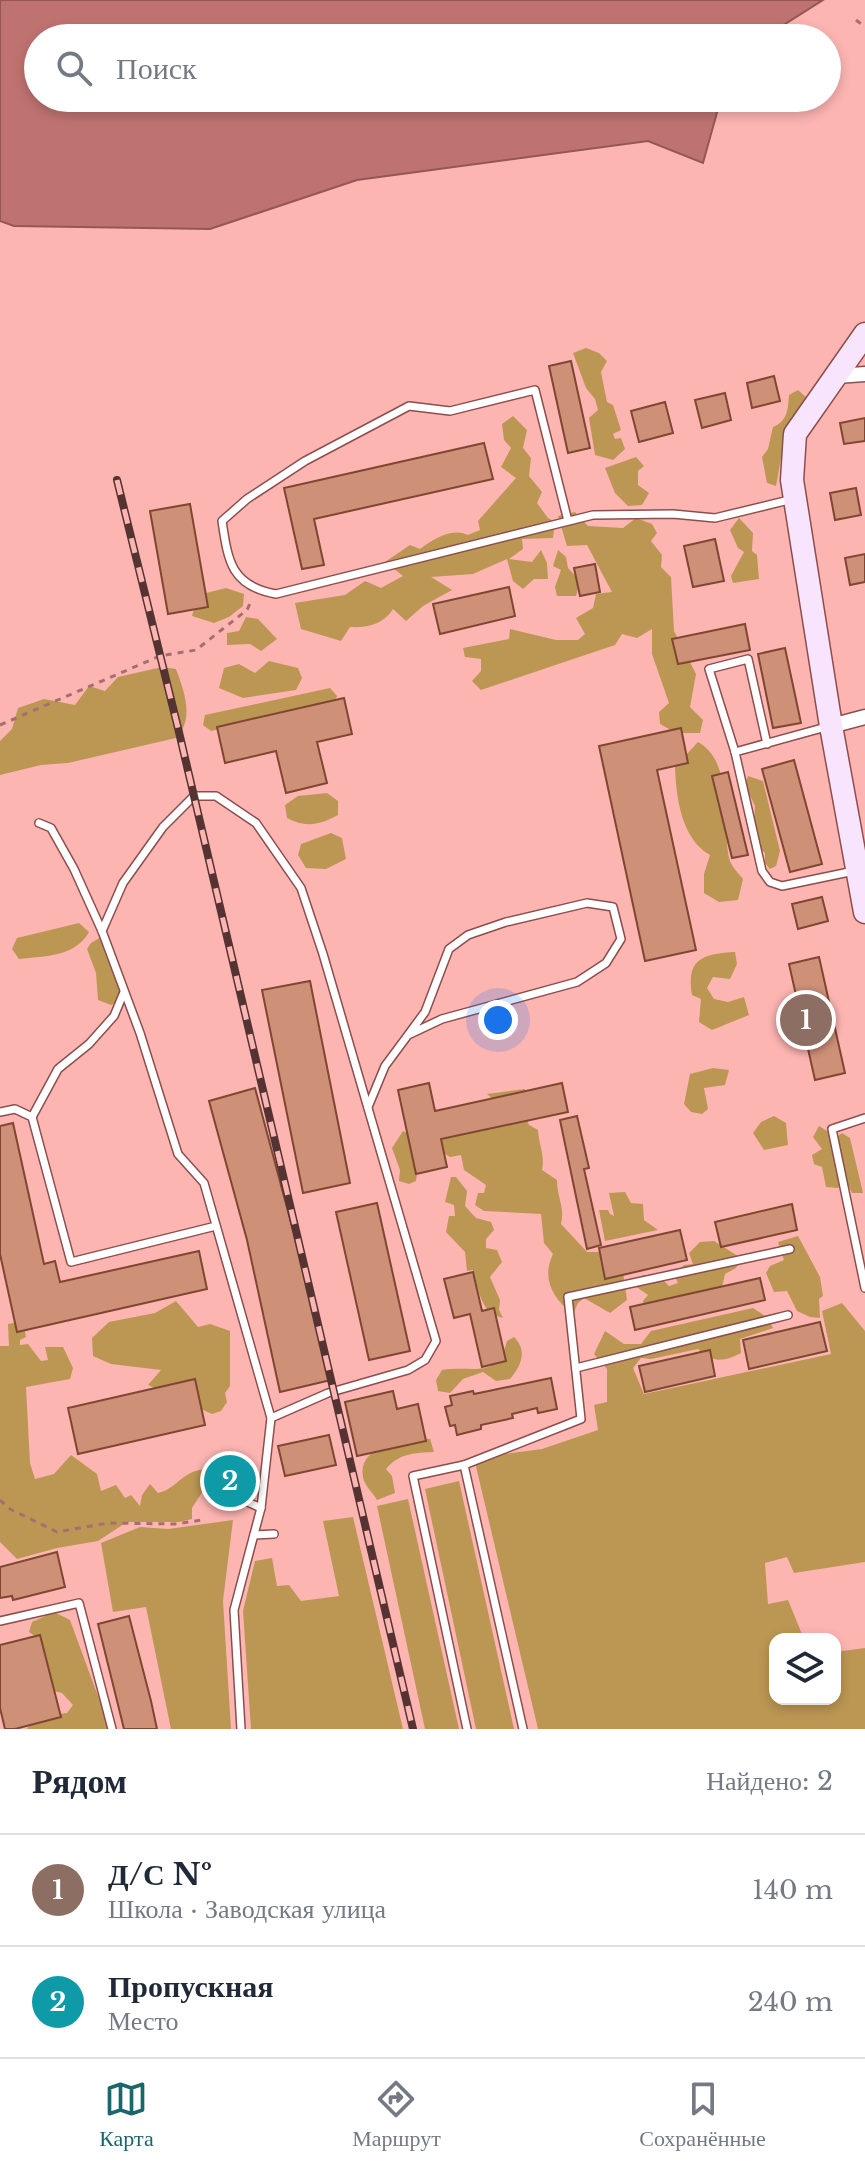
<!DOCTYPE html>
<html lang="ru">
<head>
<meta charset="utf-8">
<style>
  :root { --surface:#fff; --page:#f6f6f7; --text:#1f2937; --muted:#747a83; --line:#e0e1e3; --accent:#19676b }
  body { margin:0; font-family:"Libre Baskerville",serif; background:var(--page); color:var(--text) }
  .controls { position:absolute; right:24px; bottom:24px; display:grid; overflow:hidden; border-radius:16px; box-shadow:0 4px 12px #0003 }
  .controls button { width:72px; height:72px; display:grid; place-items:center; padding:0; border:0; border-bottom:2px solid var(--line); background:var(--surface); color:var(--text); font:40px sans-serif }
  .you { position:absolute; left:498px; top:1020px; width:28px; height:28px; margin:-20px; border:6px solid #fff; border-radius:50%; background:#1a73e8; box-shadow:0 0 0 12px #1a73e833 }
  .badge { display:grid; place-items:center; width:52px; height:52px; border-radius:50%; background:var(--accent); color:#fff; font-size:26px; font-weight:700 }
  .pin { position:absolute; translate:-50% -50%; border:4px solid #fff; box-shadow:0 2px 8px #0006 }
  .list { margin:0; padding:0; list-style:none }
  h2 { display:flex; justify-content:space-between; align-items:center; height:104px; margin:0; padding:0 32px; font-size:34px }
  h2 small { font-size:26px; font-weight:400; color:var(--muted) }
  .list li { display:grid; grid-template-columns:52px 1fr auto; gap:24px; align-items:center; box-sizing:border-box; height:112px; padding:0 32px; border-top:2px solid var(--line) }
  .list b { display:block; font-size:30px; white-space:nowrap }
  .list p { margin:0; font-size:26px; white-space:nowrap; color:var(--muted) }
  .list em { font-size:26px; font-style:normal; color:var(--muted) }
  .icon { flex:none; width:44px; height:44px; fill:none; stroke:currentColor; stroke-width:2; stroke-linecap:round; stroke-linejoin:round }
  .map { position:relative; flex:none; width:865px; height:1729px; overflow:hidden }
  .search { position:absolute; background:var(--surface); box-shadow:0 4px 12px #0003; left:24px; right:24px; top:24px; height:88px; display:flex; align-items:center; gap:20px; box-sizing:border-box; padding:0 28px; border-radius:44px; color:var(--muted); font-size:30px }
  .sheet { height:328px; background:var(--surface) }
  nav { display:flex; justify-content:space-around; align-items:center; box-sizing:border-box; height:112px; border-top:2px solid var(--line); background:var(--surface); font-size:22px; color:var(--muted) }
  nav a { display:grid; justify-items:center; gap:4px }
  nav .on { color:var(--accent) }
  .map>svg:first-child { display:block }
  .forest { fill:#bc9753 }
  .water { fill:#bf7371; stroke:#945755; stroke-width:2 }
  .building { fill:#cf9078; stroke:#7f4731; stroke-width:2 }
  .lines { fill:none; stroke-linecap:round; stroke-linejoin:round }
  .lane-casing { stroke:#8c4e4d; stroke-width:10 }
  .street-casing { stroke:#8c4e4d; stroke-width:17 }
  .secondary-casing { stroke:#8c4e4d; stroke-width:25 }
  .path { stroke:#a4706e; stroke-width:3; stroke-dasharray:6 6; stroke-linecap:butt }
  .lane { stroke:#fff; stroke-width:7 }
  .street { stroke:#fff; stroke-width:14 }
  .secondary { stroke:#f8e4fc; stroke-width:22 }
  .rail-casing { stroke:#553332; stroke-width:8 }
  .rail { stroke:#fdb5b2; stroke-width:5; stroke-dasharray:15; stroke-linecap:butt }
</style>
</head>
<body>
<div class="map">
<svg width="865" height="1729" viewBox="0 0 865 1729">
  <rect width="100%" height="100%" fill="#fdb5b2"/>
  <!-- forest -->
  <g class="forest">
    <path d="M586,348L599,353L607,361L601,372L607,402L613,405L621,430L613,434L615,439L621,438L625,449L613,460L595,455L589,418L598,410L595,399L586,388L573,353Z"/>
    <path d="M798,390L808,399L783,447L776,486L767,483L762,457L768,449L773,427C788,421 788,408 789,395Z"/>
    <path d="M513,416L527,430L523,448L531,458L529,476L542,492L537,503L548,518L555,522L553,538L522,539L523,549L509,559L532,562L541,550L547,563L548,579H534L523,589L513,581L507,559L473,574L431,577L452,590L423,606L406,621L393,609C384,624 367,628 350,627L341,641L301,629L295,603L345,595L365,581L381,588L403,576L385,562L410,545L420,549C433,539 452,527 468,535L480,530L478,521L516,478L501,467L511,448L504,440L502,424Z"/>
    <path d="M636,457L644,466L638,471V485L649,493L642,505L628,506L615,493L605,468Z"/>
    <path d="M575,512L588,526L623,528L636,518L652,524L657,533L651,541L662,555L661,567L671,577L674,631L696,674L690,707L703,720L700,733H676L660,724L659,712L669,703L652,654V629L637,638L622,634L615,645L481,690L472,681L481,671V659L465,657L463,648L509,639L510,629L556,640H578L585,634L576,618L593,608L596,594L612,592L587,545L567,546L558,516Z"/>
    <path d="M739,518L753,533L752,551L757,555L759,579L733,583L731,576L744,552L738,548L730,530Z"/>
    <path d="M558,550L566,557L568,568L580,581L576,596H557L555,587L561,570L553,566Z"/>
    <path d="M226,588L244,594L243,606L229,617L214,623L192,616L198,595Z"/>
    <path d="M246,617L258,619L277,639L261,651L250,644L227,645V633L239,631Z"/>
    <path d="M269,661L298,668L302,678L296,690L243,698L219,688L224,668L239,664L255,673Z"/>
    <path d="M162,667L176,669C184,691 195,719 176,738L68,763L41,765L0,775V741L12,729L18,708L44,699L75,705L89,686L105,691L118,677Z"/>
    <path d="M330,688L337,696L334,704L211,731L203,725L205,715Z"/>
    <path d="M698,742C734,762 722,823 729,858C731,866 738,873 743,879L738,900L719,902L704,893V874L710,855C681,839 676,796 675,767Z"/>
    <path d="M748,776L763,781L780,851L776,866L770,869L765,863V853L753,841L755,806L745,785Z"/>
    <path d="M327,793L338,801V815C320,825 305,828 287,818L285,805L298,796Z"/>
    <path d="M331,833L342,838L346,859L326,869L306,868L298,855L301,844Z"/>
    <path d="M79,923L89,932C75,957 45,956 19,959L12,949L17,938Z"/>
    <path d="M101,937L117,973L122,1000L111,1005L98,1000L96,973L87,949L91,943Z"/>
    <path d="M735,952L737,964L730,979L713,977L707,988L714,999L728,1002L744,997L749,1015L712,1030L699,1022L701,999L692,995C686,959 702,954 735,952Z"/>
    <path d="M713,1068L729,1070L725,1085L704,1088L708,1109L702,1114L691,1112L684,1104L690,1074Z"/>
    <path d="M525,1089L524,1110L529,1125L538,1130C539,1145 545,1156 542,1170L557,1180C557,1198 565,1206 561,1224L587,1252H603L623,1272L627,1300L610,1313L584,1298L578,1303L573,1314C553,1299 541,1278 553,1254L544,1243L541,1214L484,1211L475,1205L478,1193H484L486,1185L464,1170L461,1155L450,1157L439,1150L437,1138L504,1109L487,1094Z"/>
    <path d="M774,1116L786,1123L788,1145L764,1150L753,1133L761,1122Z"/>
    <path d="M819,1126L837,1137L842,1133L850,1138L863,1193H852L845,1178L838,1188L826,1187L822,1167L814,1164L812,1155L822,1149L813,1137Z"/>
    <path d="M403,1131L411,1135L418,1168L416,1181L409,1184L399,1181L400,1170L392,1148Z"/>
    <path d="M451,1177H456L467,1191L465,1206L476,1218L491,1222L494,1230L486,1239V1248L497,1250L502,1262L490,1277L500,1300L499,1310L503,1318C480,1313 479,1290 473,1270L467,1271L465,1252L446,1232L449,1216H455L454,1205L445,1202Z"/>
    <path d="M625,1192L631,1203L643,1204L644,1220L658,1230L605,1241L599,1210H608L610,1214L614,1216L609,1193Z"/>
    <path d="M798,1236L820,1277L823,1296L819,1299L820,1318L810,1317L797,1311L787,1291L774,1292L766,1273L770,1266L784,1260L778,1242Z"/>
    <path d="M714,1241L741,1258L736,1268L725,1274L721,1292L645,1310L643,1301L648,1295L635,1286L634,1282L643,1275L660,1277L669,1286L678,1283L674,1274L684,1265L693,1264L689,1253L700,1242Z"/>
    <path d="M176,1301L198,1327L210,1324L230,1331V1386L225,1393L227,1402L221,1411L212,1414L148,1385L161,1370L111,1364L93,1356L92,1338L109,1322L155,1313Z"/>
    <path d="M842,1303L865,1331V1562L794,1573L787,1557L765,1563L768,1604L788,1600L804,1639H775V1699H835V1652L865,1648V1729H538L474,1458L542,1449L598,1430L594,1405L607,1402V1369L594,1354L605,1331L624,1344H641L651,1331L753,1308L768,1318L773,1328L740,1339L741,1353C724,1362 712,1363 698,1349L651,1359L641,1358L633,1368L644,1394L831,1354L822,1311Z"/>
    <path d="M23,1321L26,1337L20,1340V1345L28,1344L41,1361L48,1360L45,1347H63L73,1368L70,1379L26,1387L30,1463L35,1479L54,1474L71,1455L97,1474L101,1491L116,1485L125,1498L131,1495L140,1506L142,1495L150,1484L158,1493C177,1489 181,1471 206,1469L212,1477L192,1508V1519L179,1522H127L98,1541L57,1548L17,1559L0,1542V1346H9L8,1324Z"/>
    <path d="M514,1337C528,1351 521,1366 510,1379L496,1381L483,1372L463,1379L450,1393L438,1391L436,1380L442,1370C476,1365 497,1380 507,1341Z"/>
    <path d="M415,1438L430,1439L434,1452C415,1453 399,1453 386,1469L392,1476L395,1493L377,1500C373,1493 364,1485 363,1477C358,1448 395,1442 415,1438Z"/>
    <path d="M459,1481L514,1729H476L425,1489Z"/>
    <path d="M408,1499L459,1729H425L377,1506Z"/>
    <path d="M353,1517L403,1729H251L243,1611L255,1561L272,1558L277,1586L289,1585L301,1601L339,1596L323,1521Z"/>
    <path d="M233,1520L223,1601L231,1729H171L146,1607L113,1612L101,1543L140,1527L168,1529Z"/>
    <path d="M54,1612L70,1620L110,1729H27L30,1722L50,1715L67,1713L73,1705L62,1693L49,1690L39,1639L29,1632L32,1622Z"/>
  </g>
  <!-- water -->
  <path class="water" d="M0,0H823L763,38H38V98H721L703,163L648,141L357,180L210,229L14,226L0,221Z"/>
  <!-- building -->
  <g class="building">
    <path d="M571,361L590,448L568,453L549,366Z"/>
    <path d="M774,376L780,401L752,408L747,383Z"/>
    <path d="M725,393L731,420L702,428L695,400Z"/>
    <path d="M665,402L673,433L639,442L631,411Z"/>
    <path d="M865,418V441L844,444L840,423Z"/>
    <path d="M484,443L493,479L314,519L324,565L302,569L284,488Z"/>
    <path d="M856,488L861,515L835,520L830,493Z"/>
    <path d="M190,504L208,607L168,614L150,511Z"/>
    <path d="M715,539L724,581L693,587L684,546Z"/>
    <path d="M865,554V582L850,585L845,558Z"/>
    <path d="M595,564L600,592L580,596L574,568Z"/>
    <path d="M509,587L515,616L440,634L433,604Z"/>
    <path d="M745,624L750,650L678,664L672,639Z"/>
    <path d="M785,648L801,723L773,728L758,654Z"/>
    <path d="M344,698L352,734L317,742L327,783L286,793L276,751L225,763L217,727Z"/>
    <path d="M681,728L688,763L657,770L696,950L645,961L599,746Z"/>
    <path d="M794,760L822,864L790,872L762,769Z"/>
    <path d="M728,772L748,855L732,858L712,776Z"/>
    <path d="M822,897L828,921L798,929L792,904Z"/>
    <path d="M819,957L845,1073L815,1080L789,964Z"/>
    <path d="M310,981L350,1183L303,1193L262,990Z"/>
    <path d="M429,1083L435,1111L562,1083L568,1112L441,1139L447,1167L416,1174L398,1090Z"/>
    <path d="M255,1088L293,1230L296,1229L331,1380L280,1392L247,1240L209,1101Z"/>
    <path d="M577,1116L589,1168L584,1169L601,1245L587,1249L560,1120Z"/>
    <path d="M13,1123L44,1264L55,1261L60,1282L199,1251L207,1289L17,1332L0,1254V1126Z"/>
    <path d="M377,1203L410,1351L369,1360L336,1212Z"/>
    <path d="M792,1204L797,1230L721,1247L715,1222Z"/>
    <path d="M680,1230L687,1260L605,1279L599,1248Z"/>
    <path d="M473,1272L482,1311L494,1308L506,1361L482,1367L470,1314L454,1318L444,1279Z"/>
    <path d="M760,1278L765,1300L635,1330L630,1307Z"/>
    <path d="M820,1322L827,1351L749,1369L743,1340Z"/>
    <path d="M710,1350L715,1376L645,1392L639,1366Z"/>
    <path d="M551,1378L557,1409L538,1413L537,1408L512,1414L513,1418L481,1425V1429L457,1435L455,1425L450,1426L445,1407L452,1405L450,1396L473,1391L474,1394Z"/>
    <path d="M195,1379L205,1425L78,1454L68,1408Z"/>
    <path d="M393,1391L397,1409L418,1404L426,1441L357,1456L345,1402Z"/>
    <path d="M329,1435L336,1465L285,1476L278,1446Z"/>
    <path d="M241,1469L244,1484L219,1489L216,1474Z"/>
    <path d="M57,1552L65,1587L13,1600L12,1596L0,1598V1567Z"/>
    <path d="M129,1616L151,1701L157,1729H124L98,1624Z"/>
    <path d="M40,1635L61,1717L15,1729H5L0,1708V1645Z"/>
  </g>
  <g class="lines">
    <defs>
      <g id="lane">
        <path d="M568,521L535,390L450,411L409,406L305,461L247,499L222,521C228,561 231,586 276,594L593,515L673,514L715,518L793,499"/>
        <path d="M826,727L735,752L762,871L770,882L782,886L854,871"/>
        <path d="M735,752L709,669L748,659L767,744"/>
        <path d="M39,823L51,828L74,869L102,931L140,1033L178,1154L204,1183L271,1418L261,1508L234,1610L241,1729"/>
        <path d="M102,931L123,883L163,827L194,796H216L256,823L301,888L323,954L436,1341L425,1360L408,1370L328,1393L271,1418"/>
        <path d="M368,1107L385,1066L408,1035L442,1019L577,982L606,963L621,939L613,907L587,903L506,922L468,935L449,949L425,1012L408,1035"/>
        <path d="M0,1112L15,1109L32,1117L71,1262L216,1226"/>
        <path d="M32,1117L58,1069L89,1044L114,1016L124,992"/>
        <path d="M865,1118L832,1129L865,1288"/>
        <path d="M576,1368L788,1315"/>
        <path d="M464,1465L581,1419L568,1297L790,1249"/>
        <path d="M243,1500L261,1508"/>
        <path d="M254,1535L274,1534"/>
        <path d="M0,1621L79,1603L112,1729"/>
        <path d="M467,1729L413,1476L464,1465L523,1729"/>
      </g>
      <g id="street">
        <path d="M837,376L865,374"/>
        <path d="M831,726L865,717"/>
      </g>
      <path id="secondary" d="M865,334L795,434L792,480L831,726L865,912"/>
    </defs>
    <!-- lane casing -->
    <use href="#lane" class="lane-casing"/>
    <!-- street casing -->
    <use href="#street" class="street-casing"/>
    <!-- secondary casing -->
    <use href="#secondary" class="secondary-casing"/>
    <!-- path -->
    <g class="path">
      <path d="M856,20L865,27"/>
      <path d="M0,725L160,656L196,650L247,610L252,599"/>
      <path d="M0,1500L10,1509L57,1532L108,1523L175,1524L202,1520"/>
    </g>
    <!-- lane -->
    <use href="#lane" class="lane"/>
    <!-- street -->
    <use href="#street" class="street"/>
    <!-- secondary -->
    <use href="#secondary" class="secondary"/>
    <defs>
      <path id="rail" d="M117,480L178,728L413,1729"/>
    </defs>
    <!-- rail casing -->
    <use href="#rail" class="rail-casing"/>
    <!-- rail -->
    <use href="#rail" class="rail"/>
  </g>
</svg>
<div class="controls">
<button><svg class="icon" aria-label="layers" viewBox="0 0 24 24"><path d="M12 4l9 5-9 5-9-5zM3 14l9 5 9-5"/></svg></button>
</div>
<div class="you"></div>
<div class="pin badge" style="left:806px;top:1020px;background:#8d6e63">1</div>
<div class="pin badge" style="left:230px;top:1481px;background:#0f9aa8">2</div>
<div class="search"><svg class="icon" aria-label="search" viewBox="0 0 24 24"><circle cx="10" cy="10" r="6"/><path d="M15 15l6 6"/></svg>Поиск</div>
</div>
<section class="sheet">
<h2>Рядом<small>Найдено: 2</small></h2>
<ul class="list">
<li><span class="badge" style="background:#8d6e63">1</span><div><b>Д/С №</b><p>Школа · Заводская улица</p></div><em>140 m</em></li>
<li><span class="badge" style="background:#0f9aa8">2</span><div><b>Пропускная</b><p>Место</p></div><em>240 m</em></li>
</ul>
</section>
<nav>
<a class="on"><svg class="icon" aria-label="map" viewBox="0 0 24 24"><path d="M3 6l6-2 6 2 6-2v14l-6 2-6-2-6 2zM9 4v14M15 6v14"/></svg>Карта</a>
<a><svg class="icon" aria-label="directions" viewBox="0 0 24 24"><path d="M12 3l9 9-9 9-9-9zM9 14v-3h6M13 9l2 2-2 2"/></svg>Маршрут</a>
<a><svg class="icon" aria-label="saved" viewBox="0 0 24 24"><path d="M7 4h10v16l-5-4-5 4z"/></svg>Сохранённые</a>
</nav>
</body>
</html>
